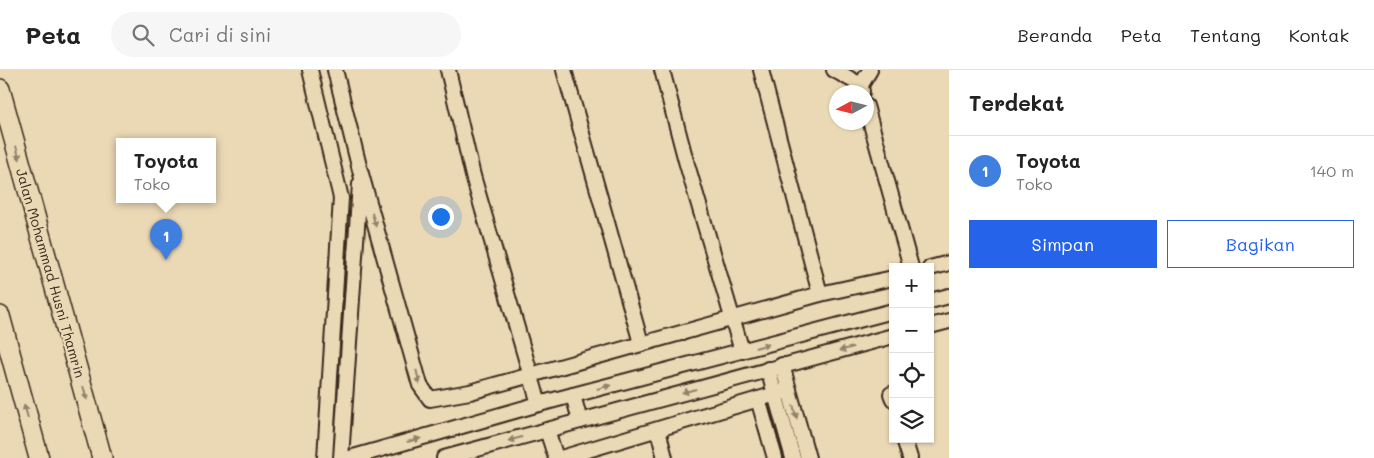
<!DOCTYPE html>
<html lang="id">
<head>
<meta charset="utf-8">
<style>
  :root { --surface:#fff; --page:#f6f6f6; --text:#222; --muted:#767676; --line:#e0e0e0; --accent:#2563eb }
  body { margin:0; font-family:Mali,sans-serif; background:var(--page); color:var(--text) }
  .controls { position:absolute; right:15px; bottom:15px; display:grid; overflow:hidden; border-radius:0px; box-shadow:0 1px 4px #0004 }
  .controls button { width:45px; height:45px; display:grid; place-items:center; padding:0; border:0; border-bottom:1px solid var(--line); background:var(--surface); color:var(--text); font:25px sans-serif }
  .compass { position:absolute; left:829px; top:15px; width:45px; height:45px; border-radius:50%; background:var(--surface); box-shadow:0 1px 4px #0004; rotate:263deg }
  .you { position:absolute; left:440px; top:146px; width:18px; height:18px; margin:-12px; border:4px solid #fff; border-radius:50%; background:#1a73e8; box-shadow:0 0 0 8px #1a73e833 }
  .badge { display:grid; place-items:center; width:32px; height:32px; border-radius:50%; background:var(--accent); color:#fff; font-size:16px; font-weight:700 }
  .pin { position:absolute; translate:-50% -41px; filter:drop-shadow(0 1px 2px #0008) }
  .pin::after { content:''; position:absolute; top:26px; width:18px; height:15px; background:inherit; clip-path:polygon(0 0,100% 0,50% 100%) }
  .popup { position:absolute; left:116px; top:68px; width:100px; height:65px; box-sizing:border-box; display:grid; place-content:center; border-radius:0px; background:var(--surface); filter:drop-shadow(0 1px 4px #0005); font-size:16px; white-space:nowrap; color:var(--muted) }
  .popup b { font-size:19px; color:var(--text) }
  .popup::after { content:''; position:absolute; left:50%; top:100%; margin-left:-10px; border:10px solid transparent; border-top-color:var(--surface) }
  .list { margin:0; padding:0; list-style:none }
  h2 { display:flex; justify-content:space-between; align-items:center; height:65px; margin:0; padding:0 20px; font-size:21px }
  h2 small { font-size:16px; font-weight:400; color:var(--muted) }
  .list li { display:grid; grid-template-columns:32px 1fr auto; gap:15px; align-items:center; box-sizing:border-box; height:70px; padding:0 20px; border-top:1px solid var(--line) }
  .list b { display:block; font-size:19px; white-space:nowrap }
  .list p { margin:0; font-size:16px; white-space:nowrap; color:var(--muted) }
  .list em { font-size:16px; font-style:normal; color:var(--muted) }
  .actions { display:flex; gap:10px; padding:15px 20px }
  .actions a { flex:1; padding:11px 0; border:1px solid var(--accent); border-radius:0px; text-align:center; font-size:18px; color:var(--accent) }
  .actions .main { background:var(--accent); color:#fff }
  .icon { flex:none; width:28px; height:28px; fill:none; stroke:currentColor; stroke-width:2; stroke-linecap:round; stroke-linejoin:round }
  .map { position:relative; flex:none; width:949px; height:388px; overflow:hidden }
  header { display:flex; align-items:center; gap:30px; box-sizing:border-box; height:70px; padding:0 25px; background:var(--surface); border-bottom:1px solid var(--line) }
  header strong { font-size:24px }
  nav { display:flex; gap:28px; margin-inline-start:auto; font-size:18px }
  .search { width:350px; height:45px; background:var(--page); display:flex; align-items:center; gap:12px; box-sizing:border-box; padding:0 18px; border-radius:28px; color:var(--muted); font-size:19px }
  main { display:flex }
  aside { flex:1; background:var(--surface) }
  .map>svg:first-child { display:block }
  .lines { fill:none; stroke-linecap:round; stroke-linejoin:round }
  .street-casing { stroke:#3b2a1e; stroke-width:18 }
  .secondary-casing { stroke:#3b2a1e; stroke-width:22 }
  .street { stroke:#ebd9b6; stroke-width:14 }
  .secondary { stroke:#ebd9b6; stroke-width:19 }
  .oneway { fill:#93826a }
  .labels { text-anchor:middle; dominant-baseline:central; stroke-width:4.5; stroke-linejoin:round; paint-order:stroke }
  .street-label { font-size:14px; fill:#3b2a1e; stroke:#ebd9b6 }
</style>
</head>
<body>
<header>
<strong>Peta</strong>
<div class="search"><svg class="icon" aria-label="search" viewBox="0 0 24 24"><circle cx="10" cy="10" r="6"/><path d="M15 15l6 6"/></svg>Cari di sini</div>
<nav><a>Beranda</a><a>Peta</a><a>Tentang</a><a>Kontak</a></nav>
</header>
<main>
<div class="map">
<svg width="949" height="388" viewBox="0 0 949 388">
  <rect width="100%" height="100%" fill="#ebd9b6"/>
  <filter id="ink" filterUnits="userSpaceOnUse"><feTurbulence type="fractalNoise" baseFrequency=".02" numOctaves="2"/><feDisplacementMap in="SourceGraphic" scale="10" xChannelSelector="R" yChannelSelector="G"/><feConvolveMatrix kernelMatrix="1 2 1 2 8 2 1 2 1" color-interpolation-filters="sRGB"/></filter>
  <g filter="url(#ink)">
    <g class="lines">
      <defs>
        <g id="street">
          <path d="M310,0L341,128L325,388"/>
          <path d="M335,0L361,104L420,315L430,329L470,322L820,224L893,208"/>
          <path d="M448,0L473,106L539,334"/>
          <path d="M564,0L641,273"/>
          <path d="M662,0L686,91L742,281"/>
          <path d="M761,0L820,224"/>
          <path d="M834,0L861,15"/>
          <path d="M862,22L861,15L870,0"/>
          <path d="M866,36L911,197"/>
          <path d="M930,198L949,193"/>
          <path d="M930,231L949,226"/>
          <path d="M930,256L949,251"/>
          <path d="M782,295L808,388"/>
          <path d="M768,299L793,388"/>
          <path d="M891,324L893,329"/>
          <path d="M573,325L580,351"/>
          <path d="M758,329L775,388"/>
          <path d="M547,360L556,388"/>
          <path d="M658,360L665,388"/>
          <path d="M904,369L910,388"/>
          <path d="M341,388L360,114"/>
          <path d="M350,388L539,334L893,241"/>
          <path d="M444,388L893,266"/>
          <path d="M561,388L789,320"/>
        </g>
        <g id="secondary">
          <path d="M0,19L102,388"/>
          <path d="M0,246L39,388"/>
        </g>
      </defs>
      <!-- street casing -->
      <use href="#street" class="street-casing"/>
      <!-- secondary casing -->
      <use href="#secondary" class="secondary-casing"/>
      <!-- street -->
      <use href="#street" class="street"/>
      <!-- secondary -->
      <use href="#secondary" class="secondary"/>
    </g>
    <!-- one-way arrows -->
    <defs><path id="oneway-solid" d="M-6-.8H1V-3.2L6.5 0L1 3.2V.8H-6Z" transform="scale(1.25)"/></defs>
    <g class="oneway">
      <use href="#oneway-solid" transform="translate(18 83) rotate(74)"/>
      <use href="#oneway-solid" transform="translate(374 150) rotate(74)"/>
      <use href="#oneway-solid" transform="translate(762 276) rotate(-15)"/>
      <use href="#oneway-solid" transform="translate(846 279) rotate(165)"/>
      <use href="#oneway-solid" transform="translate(418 307) rotate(76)"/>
      <use href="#oneway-solid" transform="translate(604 317) rotate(-15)"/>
      <use href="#oneway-solid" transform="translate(689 321) rotate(165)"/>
      <use href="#oneway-solid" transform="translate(85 323) rotate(75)"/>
      <use href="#oneway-solid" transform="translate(26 341) rotate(-105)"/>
      <use href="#oneway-solid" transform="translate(795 342) rotate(75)"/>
      <use href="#oneway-solid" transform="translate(515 369) rotate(165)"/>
      <use href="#oneway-solid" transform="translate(414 370) rotate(-15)"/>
    </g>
  </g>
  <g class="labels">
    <!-- street labels -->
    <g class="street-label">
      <text transform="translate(51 203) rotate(74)">Jalan Mohammad Husni Thamrin</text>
    </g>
  </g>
</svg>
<div class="controls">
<button>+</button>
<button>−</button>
<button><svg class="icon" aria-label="locate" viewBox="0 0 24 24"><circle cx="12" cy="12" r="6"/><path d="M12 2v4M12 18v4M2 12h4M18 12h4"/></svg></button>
<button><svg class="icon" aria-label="layers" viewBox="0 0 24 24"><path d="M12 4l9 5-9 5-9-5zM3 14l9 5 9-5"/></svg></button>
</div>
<svg class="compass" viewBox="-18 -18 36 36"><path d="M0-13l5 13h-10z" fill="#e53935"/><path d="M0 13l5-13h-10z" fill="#767676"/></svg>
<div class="you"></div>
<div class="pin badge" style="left:166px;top:190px;background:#3f7fe0">1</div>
<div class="popup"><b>Toyota</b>Toko</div>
</div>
<aside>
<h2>Terdekat<small></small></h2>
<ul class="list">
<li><span class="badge" style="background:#3f7fe0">1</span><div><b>Toyota</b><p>Toko</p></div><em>140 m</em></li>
</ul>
<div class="actions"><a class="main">Simpan</a><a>Bagikan</a></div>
</aside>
</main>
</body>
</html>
